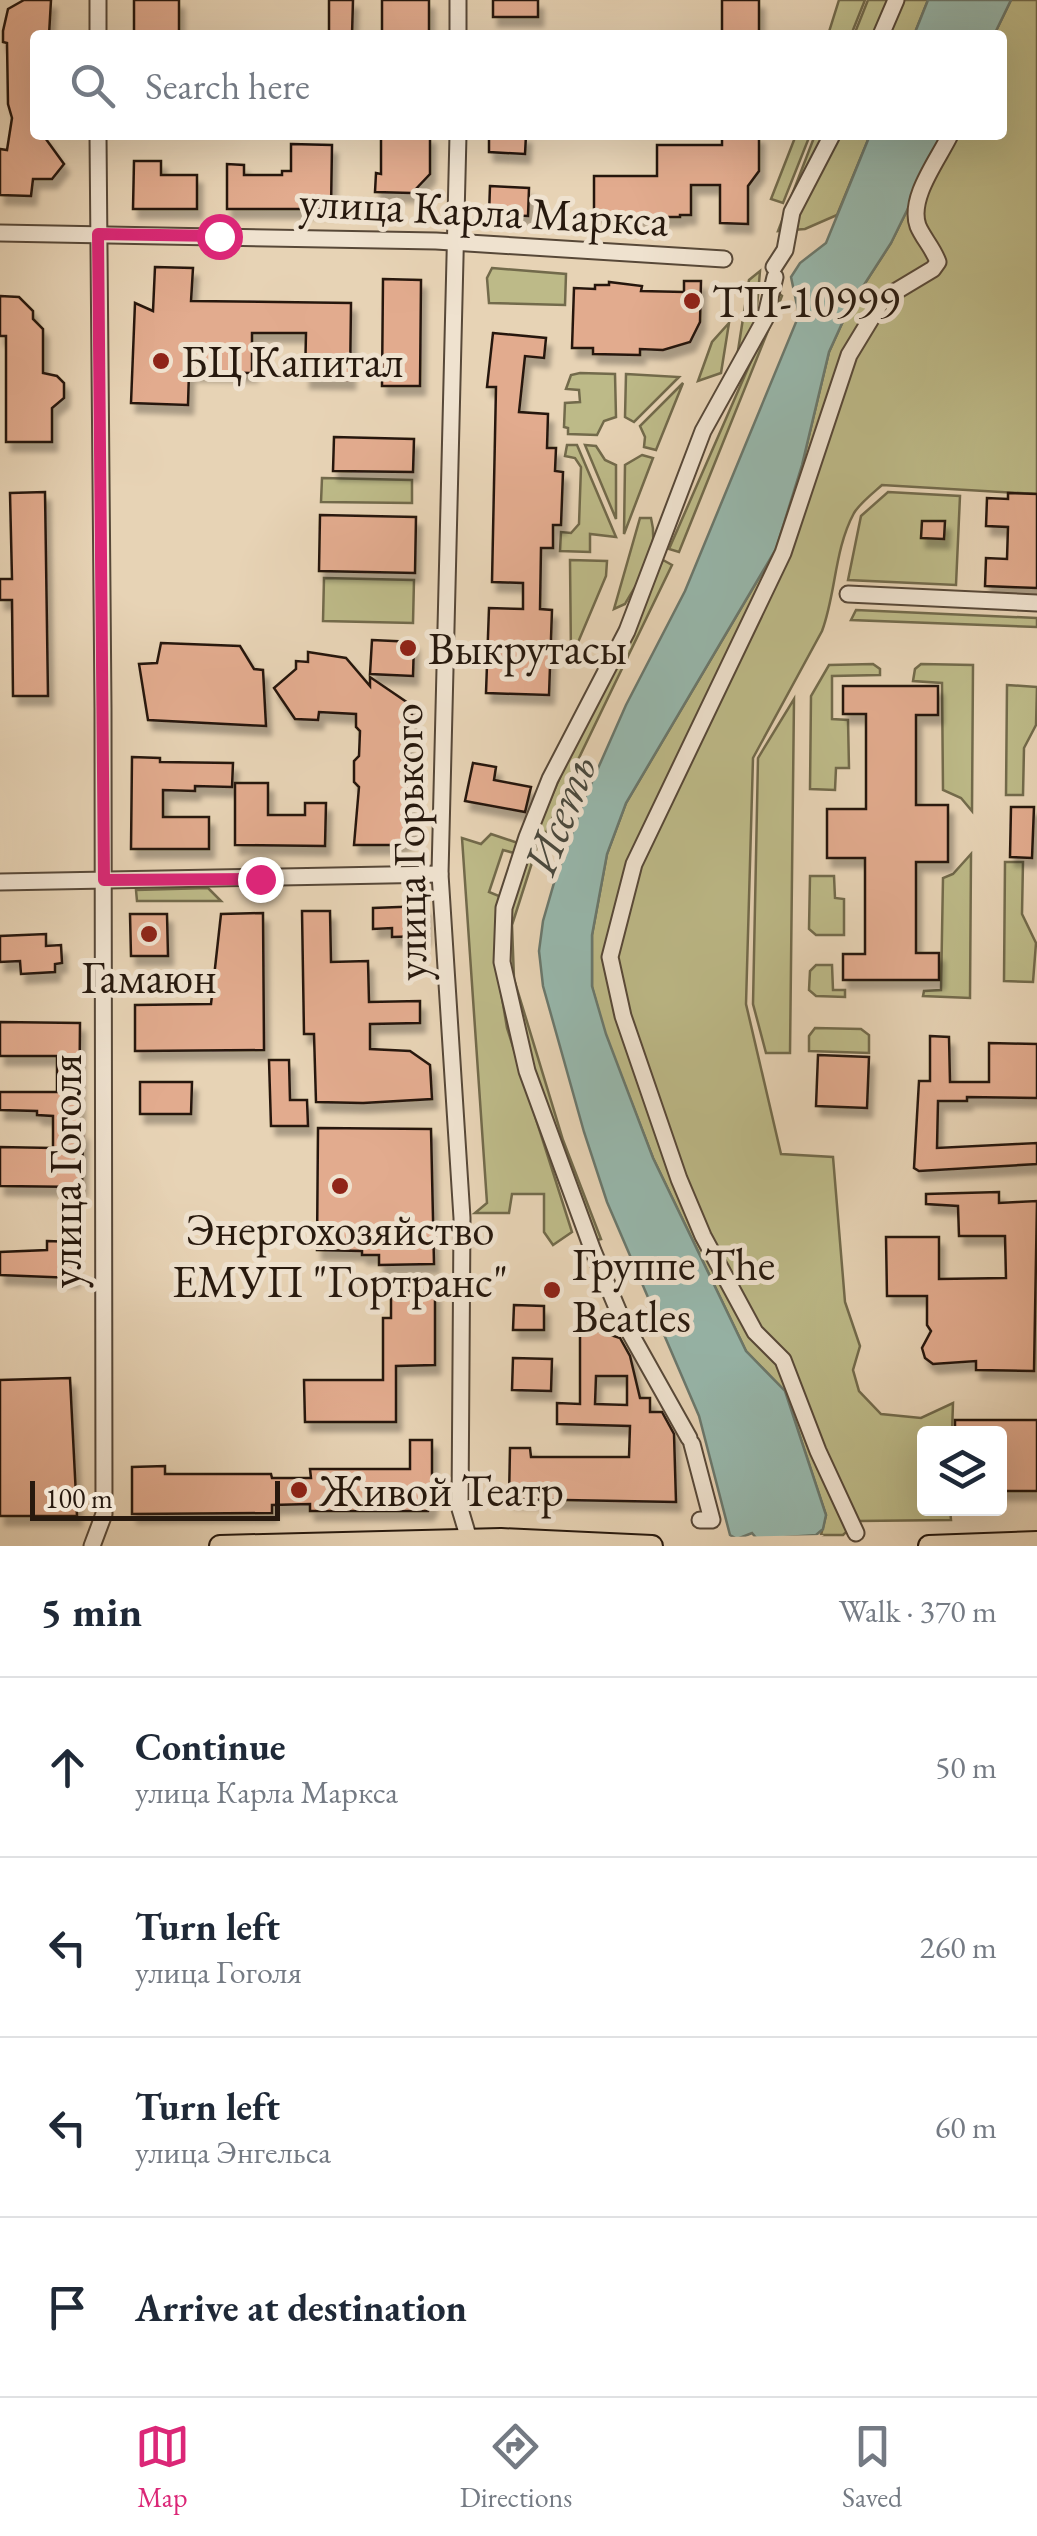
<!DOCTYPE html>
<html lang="en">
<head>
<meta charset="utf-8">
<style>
  :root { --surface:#fff; --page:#f6f6f7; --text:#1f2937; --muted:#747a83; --line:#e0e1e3; --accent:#db2777 }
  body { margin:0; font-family:"EB Garamond",serif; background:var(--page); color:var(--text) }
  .controls { position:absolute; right:30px; bottom:30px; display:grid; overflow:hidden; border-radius:10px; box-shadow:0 10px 40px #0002 }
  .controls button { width:90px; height:90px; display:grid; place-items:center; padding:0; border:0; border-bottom:2px solid var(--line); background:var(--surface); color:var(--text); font:50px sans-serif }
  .scale { position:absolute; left:30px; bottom:25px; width:250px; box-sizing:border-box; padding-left:10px; border:5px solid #27190e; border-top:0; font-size:28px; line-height:35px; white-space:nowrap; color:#27190e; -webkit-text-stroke:8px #efe2cf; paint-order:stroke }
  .stop { position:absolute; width:30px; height:30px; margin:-22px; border:8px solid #db2777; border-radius:50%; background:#fff }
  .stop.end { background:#db2777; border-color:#fff; box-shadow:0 2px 10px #0008 }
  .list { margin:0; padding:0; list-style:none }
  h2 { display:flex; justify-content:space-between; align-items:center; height:130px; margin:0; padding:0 40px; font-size:42px }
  h2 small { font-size:32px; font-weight:400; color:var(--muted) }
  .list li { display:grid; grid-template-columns:65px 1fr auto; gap:30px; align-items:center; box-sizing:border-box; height:180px; padding:0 40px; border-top:2px solid var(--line) }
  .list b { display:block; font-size:38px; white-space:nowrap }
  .list p { margin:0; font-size:32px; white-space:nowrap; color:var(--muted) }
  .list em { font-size:32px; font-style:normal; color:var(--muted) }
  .icon { flex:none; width:55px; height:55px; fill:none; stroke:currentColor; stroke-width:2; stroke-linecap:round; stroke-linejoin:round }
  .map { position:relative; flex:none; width:1037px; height:1546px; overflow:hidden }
  .search { position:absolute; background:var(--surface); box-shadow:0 10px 40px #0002; left:30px; right:30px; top:30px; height:110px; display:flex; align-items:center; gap:25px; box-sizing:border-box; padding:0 35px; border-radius:10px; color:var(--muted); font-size:38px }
  .sheet { height:850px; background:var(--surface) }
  nav { display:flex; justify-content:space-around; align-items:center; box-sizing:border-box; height:140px; border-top:2px solid var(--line); background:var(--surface); font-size:28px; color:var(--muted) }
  nav a { display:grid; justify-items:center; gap:5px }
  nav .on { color:var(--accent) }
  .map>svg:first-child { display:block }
  .green { fill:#bdba88; stroke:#726a4b; stroke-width:2.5 }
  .water { fill:#97b8ad; stroke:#6a786d; stroke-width:2.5 }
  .pier { fill:#e7d3b5 }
  .building { fill:#e2ab8e; stroke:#27190e; stroke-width:2.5; fill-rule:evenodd; filter:url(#shadow) }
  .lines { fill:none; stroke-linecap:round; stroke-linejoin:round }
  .minor-casing { stroke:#574838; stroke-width:19 }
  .major-casing { stroke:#27190e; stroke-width:24 }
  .minor { stroke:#efe2cf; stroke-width:15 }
  .major { stroke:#e7d3b5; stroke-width:20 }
  .route { stroke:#db2777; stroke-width:12 }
  .poi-dot { fill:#8f2418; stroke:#efe2cf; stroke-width:4 }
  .labels { text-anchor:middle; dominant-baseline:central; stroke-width:10; stroke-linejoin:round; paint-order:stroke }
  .street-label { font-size:45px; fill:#27190e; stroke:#efe2cf }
  .poi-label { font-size:45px; fill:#27190e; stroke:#efe2cf; text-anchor:start }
  .water-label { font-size:48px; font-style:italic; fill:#49493e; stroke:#efe2cf }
</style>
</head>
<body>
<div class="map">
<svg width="1037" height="1546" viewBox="0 0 1037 1546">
  <defs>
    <filter id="shadow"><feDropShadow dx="5" dy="9" stdDeviation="2.5" flood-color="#0004"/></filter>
  </defs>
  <rect width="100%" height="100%" fill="#e7d3b5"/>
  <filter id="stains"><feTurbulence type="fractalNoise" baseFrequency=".002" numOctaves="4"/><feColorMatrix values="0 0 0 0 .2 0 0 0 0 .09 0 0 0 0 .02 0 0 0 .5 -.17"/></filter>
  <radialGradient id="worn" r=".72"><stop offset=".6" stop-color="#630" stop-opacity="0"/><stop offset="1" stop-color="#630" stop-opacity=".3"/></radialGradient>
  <!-- green -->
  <g class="green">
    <path d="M839,0H865L851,35H828Z"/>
    <path d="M868,0H928L914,35H854Z"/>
    <path d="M1011,0H1037V494L882,485C873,493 860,503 854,513C834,550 836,594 822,631L753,758L746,1004L781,1154L833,1157L845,1302L860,1346L853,1370L859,1391L881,1414L921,1418L953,1403L952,1433L924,1434V1508L950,1509L951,1520L858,1521L843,1535H821L826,1515L785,1392L746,1351L653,1158L605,1034L592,987V935L607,854L626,803L776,549L802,465L829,352L849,308L891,243L944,135H1002V35H994Z"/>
    <path d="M796,135H810L783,203L771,199Z"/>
    <path d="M815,135H870L837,215L805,229L778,231Z"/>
    <path d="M492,268L566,274L565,305L489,303L487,278Z"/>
    <path d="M760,271L756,319L737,357L749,280Z"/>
    <path d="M776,291L782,296L679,552L669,549L770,318Z"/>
    <path d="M729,323L721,373L698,381L712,342Z"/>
    <path d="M580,373L615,374L616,417L604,421L597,435L568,434V428L564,427L565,403L580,402L579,390L566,389L571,375Z"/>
    <path d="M626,374L679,377L634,422L625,417Z"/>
    <path d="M683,383L656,450L644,447L645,437L640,426Z"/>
    <path d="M567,445H577L616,537L590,534V552L560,551L561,532L571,533L579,524L581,467L575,458L565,456Z"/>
    <path d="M585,445L596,446L605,460L616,465V519Z"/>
    <path d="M642,455L653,458L624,534L625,465Z"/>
    <path d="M322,478L412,480V503L321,502Z"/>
    <path d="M888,492L960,496L956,585L848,580L861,516Z"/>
    <path d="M640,518H651C660,552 641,576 625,604L614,609Z"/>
    <path d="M570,560L607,561L606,576L571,659Z"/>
    <path d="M663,560L672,565L576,764L544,837L535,835L576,740Z"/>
    <path d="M324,578L414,580L413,623L323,621Z"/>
    <path d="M856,610L1037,618V627L851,620Z"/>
    <path d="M873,664L880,669V675L832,676V719L848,720L849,768H836L835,790L810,789L811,696L829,665Z"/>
    <path d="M921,664L973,665L972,811L961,798L943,790L942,683L913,681L915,669Z"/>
    <path d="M1007,685L1037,687L1036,725L1024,748L1023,795H1006Z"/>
    <path d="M794,699L790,1053H766L753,1004L758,758Z"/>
    <path d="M491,834L518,843L514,853L503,850L489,892L499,896L495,956L507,1028L572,1232L553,1245L544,1232V1194H512L509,1213H475L487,1203L462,838L481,844Z"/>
    <path d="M526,842L538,844L512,925L514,979L563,1140L601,1239L592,1241L534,1072L503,964L506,920Z"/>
    <path d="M971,854L970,998L923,996L924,991L941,990L943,878L953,874Z"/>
    <path d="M1005,862H1023L1022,914L1036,943L1033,982L1004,981Z"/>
    <path d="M810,876H834L835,898L844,899V935H816L809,929Z"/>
    <path d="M208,888L221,901H137L136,890Z"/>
    <path d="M816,965H832L833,990H845V997L816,996L809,990L810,971Z"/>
    <path d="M815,1028L861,1029L869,1035V1053L809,1051V1036Z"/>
  </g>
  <!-- water -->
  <g class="water">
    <path d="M928,0H1011L994,35H914Z"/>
    <path d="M870,135H944L891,243L849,308L829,352L802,465L776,549L626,803L607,854L592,935V986L606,1034L653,1158L746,1351L785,1391L826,1515L823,1529L816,1535L757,1539L752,1533L737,1539L730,1535L699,1416L607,1202L584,1132L543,986L539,951L543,921L554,883L584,800L626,705L685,591L799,315L791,277L800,263L826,243Z"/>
  </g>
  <!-- pier -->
  <path class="pier" d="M824,1535L817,1540H804V1546H753L750,1538L737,1544L725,1537Z"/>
  <!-- building -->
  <g class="building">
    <path d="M24,0H51L49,35H35V135H43L64,164L52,179H33L31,196L0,195V149L7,150L12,118L8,104L7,43L3,42V31L8,9Z"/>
    <rect x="134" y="0" width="45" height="35"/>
    <path d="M329,0H353L352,35H329Z"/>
    <rect x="382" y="0" width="47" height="35"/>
    <rect x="493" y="0" width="45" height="17"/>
    <rect x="722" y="0" width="37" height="35"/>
    <path d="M381,135H430V174L412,193L375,192L376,173L381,174Z"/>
    <path d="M489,135H526L525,154L489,152Z"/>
    <path d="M722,135H759V171L748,186V224L720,223V185H691V215H680V217H620V213H594V176H657V145H722Z"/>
    <path d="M291,144L332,145L331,209H227V164L244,165V175H282V171H291Z"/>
    <path d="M134,161H161V175H197V209H133Z"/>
    <path d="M490,186L529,188L528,216L489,214Z"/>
    <path d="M155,267L193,268L191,301L351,303L350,380L305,379L306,333H252V373L189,372L188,405L131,403L135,303L153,311Z"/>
    <path d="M383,279L421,280L420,386H382Z"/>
    <path d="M684,281H701L700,322L690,342L663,350L640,349V355L593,354V348H572L574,288L595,289V285H609V282L642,286L641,291L684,292Z"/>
    <path d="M0,296L19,297L33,311V319L43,329V373L57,376L64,383V398L52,408V442H6V336H0Z"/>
    <path d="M493,333L546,338L544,358L525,356L519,412L548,414L547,448H556L555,471L563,472L561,525H553V548H541L540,609L552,610L549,695L486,693L489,608L523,609V583L492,582L496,387H487Z"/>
    <path d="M334,437L414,439L413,472L333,471Z"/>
    <path d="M45,492L48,696H13L12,600H0V579H12L10,493Z"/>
    <path d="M1008,493L1037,494V588L985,586L986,558L1007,559L1008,527L986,526L987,498L1008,499Z"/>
    <path d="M320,515L416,517L415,573L319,571Z"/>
    <path d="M922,521H945L944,539L921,538Z"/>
    <path d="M372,640L414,642L413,676L370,674Z"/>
    <path d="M161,643L240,646L254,669L263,670L266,726L148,720L139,664L157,663Z"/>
    <path d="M308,652L346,658L370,686V677L411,705L413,726L406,732L408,752L414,757L416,768L409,787L408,807L415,828L408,840L395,845H354L359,787L354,782V761L359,756L360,731L356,727V714L319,712L318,720L295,719L274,688L296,669V661L308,662Z"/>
    <path d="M843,686H938V715H916V805H948V862H916V953H939V980H843V954H865V858H827V809H866V714H843Z"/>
    <path d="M132,757L160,758V762L233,763L232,787L195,786V791L163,790V817H209V849H131Z"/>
    <path d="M473,763L496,767L494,780L531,787L525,812L465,801Z"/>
    <path d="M235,783H268V815H305V803H326L325,846L235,845Z"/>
    <path d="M1011,807H1034L1032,858L1010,857Z"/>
    <path d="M425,906V936L392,937V928L373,929V908Z"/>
    <path d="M302,911H330L331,962L368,961L369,1002L420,1001V1023L370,1024V1049L410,1051L430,1065L432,1099L363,1103L316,1102L314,1034H304Z"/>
    <path d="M263,913L264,1050L135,1051V1005L211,1004L221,914Z"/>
    <path d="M130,914H167L168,956H131Z"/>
    <path d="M46,934V946L61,945L62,963L55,964V972L21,974L20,961L0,962V936Z"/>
    <path d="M0,1022L80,1023L79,1132H83L82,1187L0,1186V1147L53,1148V1116L37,1115V1111L0,1110V1092H57V1056H0Z"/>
    <path d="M930,1036L949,1037L950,1082H989V1043L1037,1044V1098L967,1097V1101H938L937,1148L1037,1143V1164L919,1171L914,1168L919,1081H930Z"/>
    <path d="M818,1055L869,1057L867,1108L816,1106Z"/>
    <path d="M269,1060H289L290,1100H307L308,1126H271Z"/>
    <path d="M140,1082H192L191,1114H140Z"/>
    <path d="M318,1128L431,1129L434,1264L379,1265V1255H362V1251L317,1250Z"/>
    <path d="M999,1192V1203L1037,1201L1034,1371L976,1370V1361L933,1364L925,1358L922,1348L931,1331L927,1325V1296H887L886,1237H939V1279L1006,1278L1005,1236H959L958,1206L926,1204V1194Z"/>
    <path d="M47,1241L74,1242V1278L0,1275V1252L47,1250Z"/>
    <path d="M391,1291H435V1365L396,1366V1422H305L304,1380H383V1318H391Z"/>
    <path d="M514,1305L544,1306V1330H513Z"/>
    <path d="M580,1325L620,1338L630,1356L640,1398H650V1412H662L674,1434L676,1502L509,1499L510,1448H530L531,1457H629L630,1426L557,1424V1403L580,1404ZM596,1376H627V1405L595,1404Z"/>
    <path d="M513,1358L552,1359L551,1391L512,1390Z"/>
    <path d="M70,1378L77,1516H0V1380Z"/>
    <path d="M955,1420H1037V1491H1000V1434H955Z"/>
    <path d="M410,1440H432V1505L428,1511H310V1504L272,1505V1513L132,1514V1467L165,1466V1474H271L272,1478H311L310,1469H410Z"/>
  </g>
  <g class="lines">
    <defs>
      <g id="minor">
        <path d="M98,0V35"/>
        <path d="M458,35V0"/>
        <path d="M881,35L896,0"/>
        <path d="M458,135L440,874L462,1218L460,1509L471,1546"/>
        <path d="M0,233L436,241L724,259"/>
        <path d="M774,267L785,250L792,212L832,135"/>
        <path d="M848,594L1037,603"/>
        <path d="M0,882L440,874"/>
        <path d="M689,1438L620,1315L593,1251L527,1071L502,962L504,908L527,837L550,779L627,631L703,431L765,319L775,277"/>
        <path d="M692,1444L712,1520H700"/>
        <path d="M856,1533L818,1451L783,1360L755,1332L703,1236L679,1179L623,1016L610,957L634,864L783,553L849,355L883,299L933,269L938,262C933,248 923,238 918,226C908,198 938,160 950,135"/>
        <path d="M92,1546L104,1514L103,708L98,135"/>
      </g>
      <g id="major">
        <path d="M220,1546L501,1539L652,1546"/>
        <path d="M929,1546L1037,1542"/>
      </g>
    </defs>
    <!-- minor casing -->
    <use href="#minor" class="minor-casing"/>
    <!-- major casing -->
    <use href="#major" class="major-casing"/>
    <!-- minor -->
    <use href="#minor" class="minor"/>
    <!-- major -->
    <use href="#major" class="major"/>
  </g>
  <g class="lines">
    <!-- route -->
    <path class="route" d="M219,236L98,234L104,880L260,879"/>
  </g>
  <!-- markers -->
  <g class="poi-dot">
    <circle cx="692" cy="301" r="10"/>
    <circle cx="161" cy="361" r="10"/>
    <circle cx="408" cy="648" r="10"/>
    <circle cx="149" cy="934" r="10"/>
    <circle cx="340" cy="1186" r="10"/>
    <circle cx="552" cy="1290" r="10"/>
    <circle cx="299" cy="1490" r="10"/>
  </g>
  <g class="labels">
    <!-- street labels -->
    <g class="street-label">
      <text transform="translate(484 210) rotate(3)">улица Карла Маркса</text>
      <text transform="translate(408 842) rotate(-91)">улица Горького</text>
      <text transform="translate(65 1171) rotate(-90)">улица Гоголя</text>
    </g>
    <!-- poi labels -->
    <g class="poi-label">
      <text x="712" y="301">ТП-10999</text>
      <text x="181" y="361">БЦ Капитал</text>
      <text x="428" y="648">Выкрутасы</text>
      <text x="149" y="977" text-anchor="middle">Гамаюн</text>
      <text x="340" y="1229" text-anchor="middle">Энергохозяйство<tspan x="340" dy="52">ЕМУП "Гортранс"</tspan></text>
      <text x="572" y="1264">Группе The<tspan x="572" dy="52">Beatles</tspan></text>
      <text x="319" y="1490">Живой Театр</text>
    </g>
    <!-- water labels -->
    <g class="water-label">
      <text transform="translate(559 814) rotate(-69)">Исеть</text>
    </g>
  </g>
  <rect width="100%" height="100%" filter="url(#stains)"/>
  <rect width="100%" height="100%" fill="url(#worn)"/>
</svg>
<div class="controls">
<button><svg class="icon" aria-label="layers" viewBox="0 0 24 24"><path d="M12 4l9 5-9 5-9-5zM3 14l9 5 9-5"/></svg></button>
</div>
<div class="scale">100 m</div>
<div class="stop" style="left:219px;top:236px"></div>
<div class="stop end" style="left:260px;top:879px"></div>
<div class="search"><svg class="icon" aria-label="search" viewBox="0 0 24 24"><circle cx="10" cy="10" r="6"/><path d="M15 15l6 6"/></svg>Search here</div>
</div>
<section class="sheet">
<h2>5 min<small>Walk · 370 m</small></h2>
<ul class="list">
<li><svg class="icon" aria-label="ahead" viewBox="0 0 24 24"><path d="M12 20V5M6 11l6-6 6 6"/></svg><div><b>Continue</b><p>улица Карла Маркса</p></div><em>50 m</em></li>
<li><svg class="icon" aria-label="left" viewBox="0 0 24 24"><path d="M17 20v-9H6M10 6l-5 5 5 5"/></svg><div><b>Turn left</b><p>улица Гоголя</p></div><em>260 m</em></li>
<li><svg class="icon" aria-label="left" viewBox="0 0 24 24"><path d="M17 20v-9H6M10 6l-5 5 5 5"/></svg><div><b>Turn left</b><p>улица Энгельса</p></div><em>60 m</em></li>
<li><svg class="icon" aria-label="arrive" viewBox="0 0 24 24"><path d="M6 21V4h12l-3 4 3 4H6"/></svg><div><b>Arrive at destination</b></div></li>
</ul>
</section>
<nav>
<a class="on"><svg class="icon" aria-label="map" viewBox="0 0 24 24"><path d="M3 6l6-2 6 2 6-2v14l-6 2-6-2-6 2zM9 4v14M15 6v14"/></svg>Map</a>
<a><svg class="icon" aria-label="directions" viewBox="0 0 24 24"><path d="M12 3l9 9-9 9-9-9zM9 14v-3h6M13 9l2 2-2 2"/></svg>Directions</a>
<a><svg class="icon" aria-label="saved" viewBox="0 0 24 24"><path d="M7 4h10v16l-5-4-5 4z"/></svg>Saved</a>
</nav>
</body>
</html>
